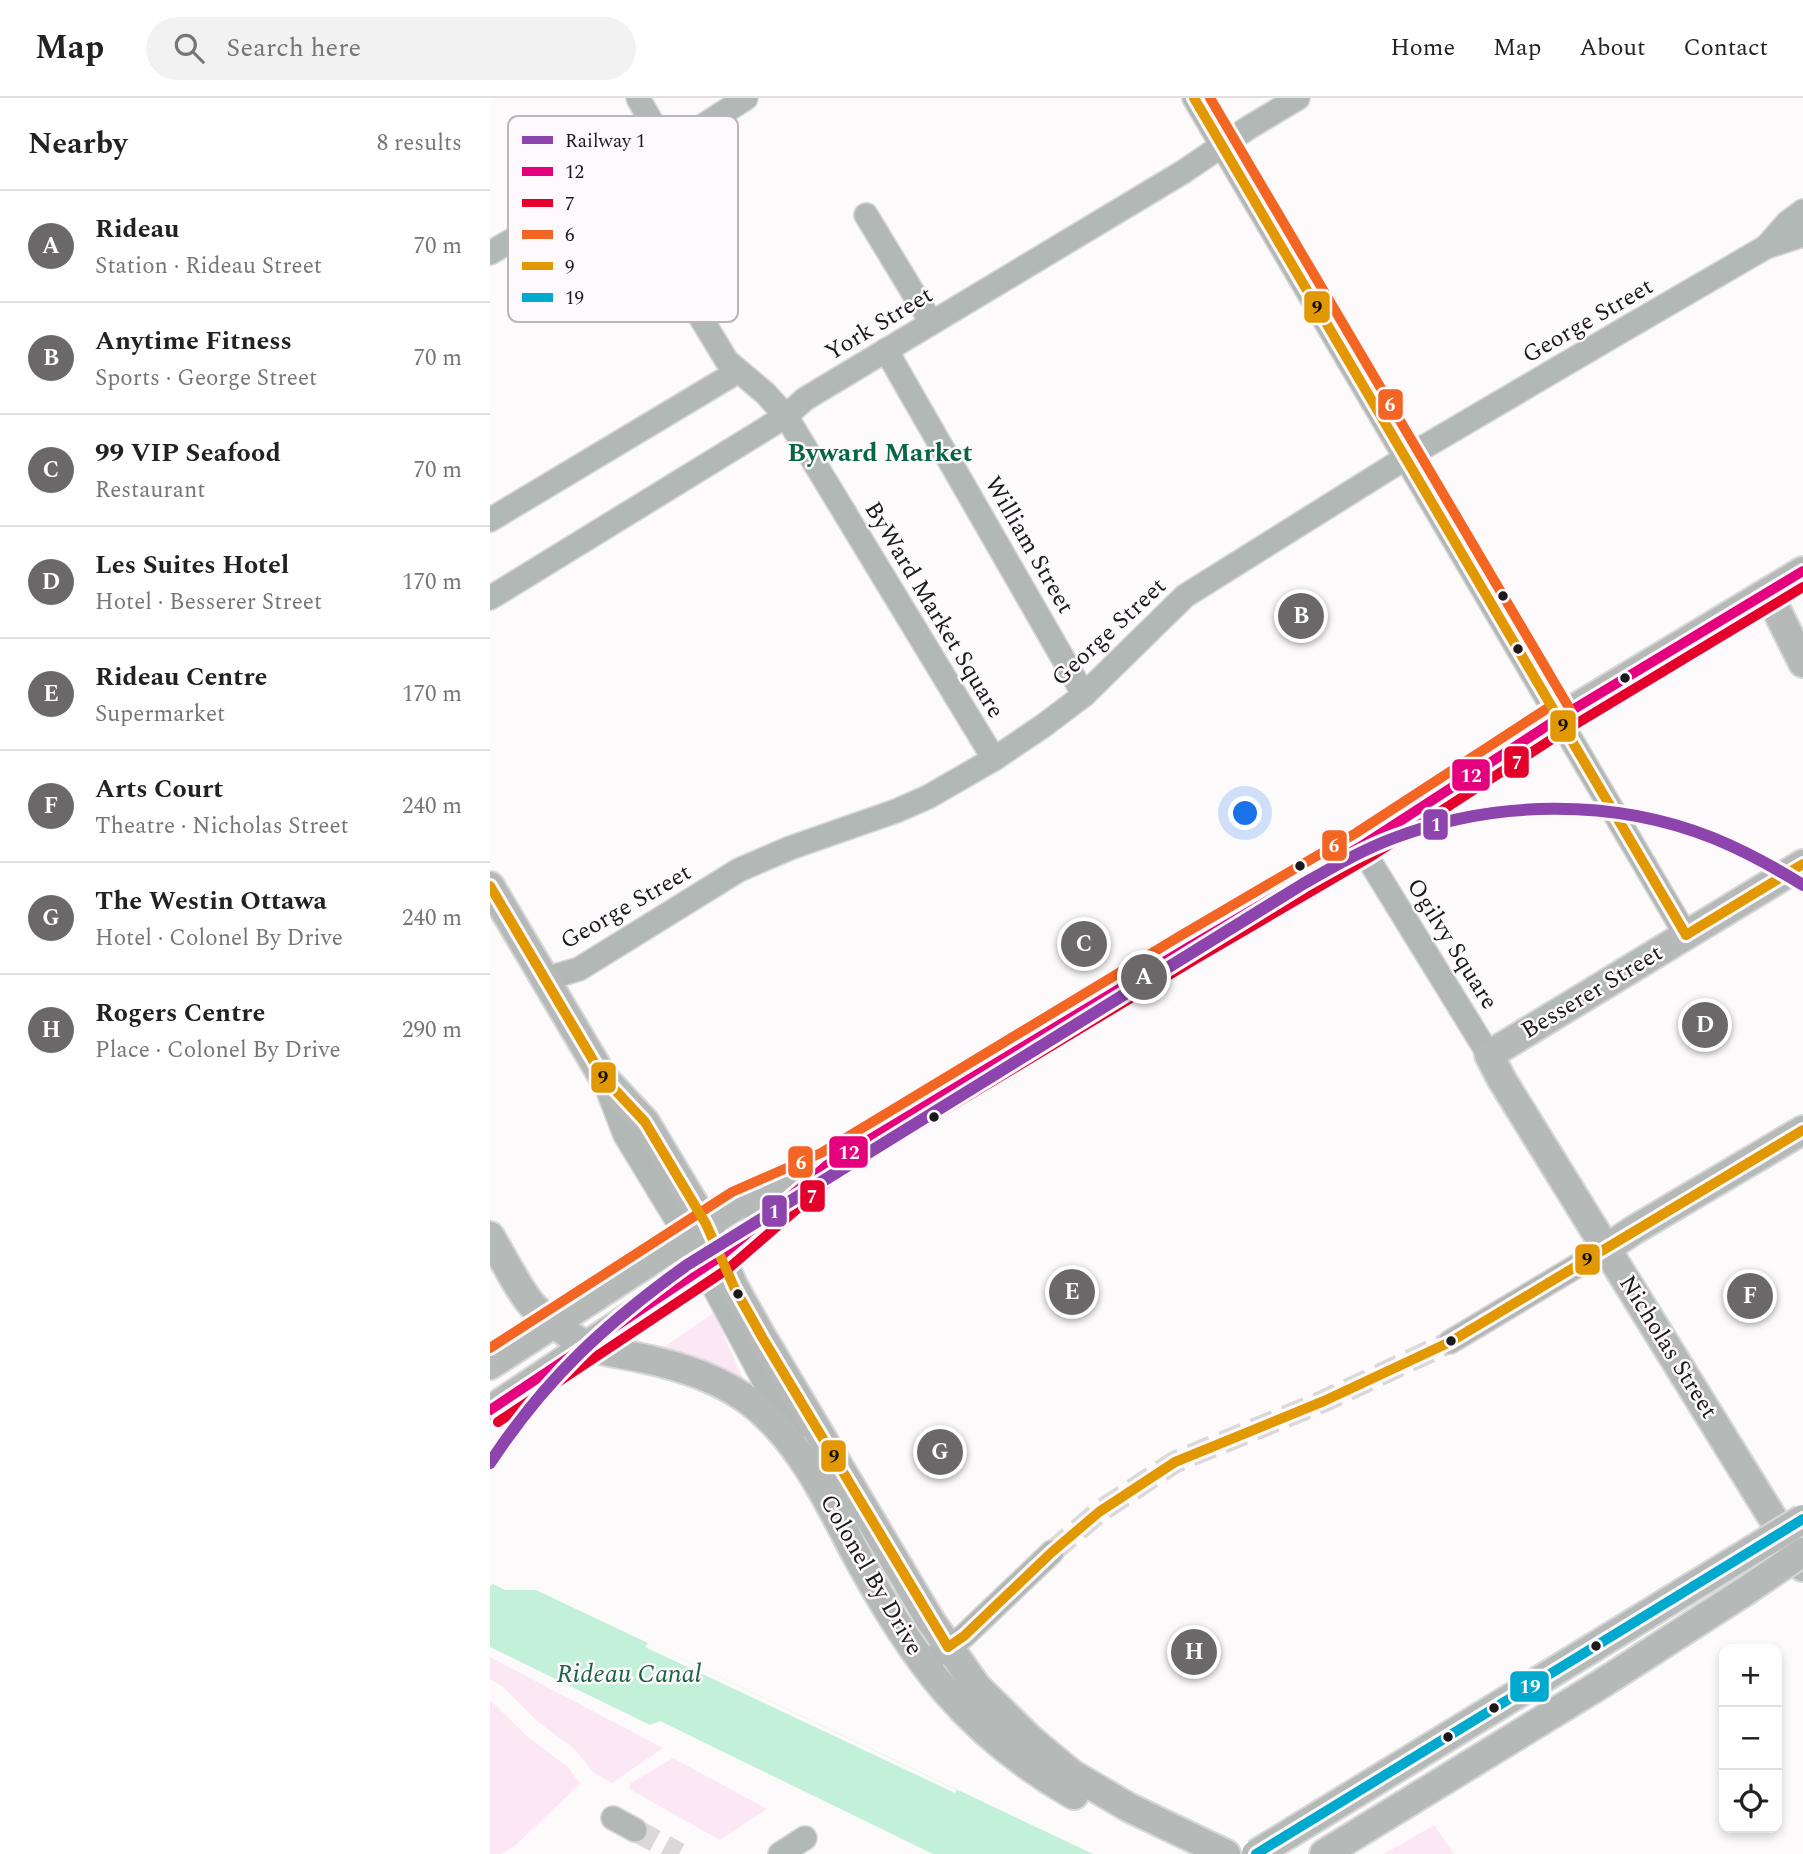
<!DOCTYPE html>
<html lang="en">
<head>
<meta charset="utf-8">
<style>
  :root { --surface:#fff; --page:#f2f2f2; --text:#222; --muted:#767676; --line:#e0e0e0; --accent:#6a6869 }
  body { margin:0; font-family:Spectral,serif; background:var(--page); color:var(--text) }
  .controls { position:absolute; right:21px; bottom:21px; display:grid; overflow:hidden; border-radius:14px; box-shadow:0 4px 10px #0003 }
  .controls button { width:63px; height:63px; display:grid; place-items:center; padding:0; border:0; border-bottom:2px solid var(--line); background:var(--surface); color:var(--text); font:35px sans-serif }
  .you { position:absolute; left:756px; top:716px; width:24px; height:24px; margin:-18px; border:5px solid #fff; border-radius:50%; background:#1a73e8; box-shadow:0 0 0 10px #1a73e833 }
  .badge { display:grid; place-items:center; width:46px; height:46px; border-radius:50%; background:var(--accent); color:#fff; font-size:23px; font-weight:700 }
  .pin { position:absolute; translate:-50% -50%; border:4px solid #fff; box-shadow:0 2px 7px #0006 }
  .list { margin:0; padding:0; list-style:none }
  h2 { display:flex; justify-content:space-between; align-items:center; height:91px; margin:0; padding:0 28px; font-size:30px }
  h2 small { font-size:23px; font-weight:400; color:var(--muted) }
  .list li { display:grid; grid-template-columns:46px 1fr auto; gap:21px; align-items:center; box-sizing:border-box; height:112px; padding:0 28px; border-top:2px solid var(--line) }
  .list b { display:block; font-size:26px; white-space:nowrap }
  .list p { margin:0; font-size:23px; white-space:nowrap; color:var(--muted) }
  .list em { font-size:23px; font-style:normal; color:var(--muted) }
  .icon { flex:none; width:38px; height:38px; fill:none; stroke:currentColor; stroke-width:2; stroke-linecap:round; stroke-linejoin:round }
  .map { position:relative; flex:none; width:1313px; height:1756px; overflow:hidden }
  header { display:flex; align-items:center; gap:42px; box-sizing:border-box; height:98px; padding:0 35px; background:var(--surface); border-bottom:2px solid var(--line) }
  header strong { font-size:33px }
  nav { display:flex; gap:38px; margin-inline-start:auto; font-size:24px }
  .search { width:490px; height:63px; background:var(--page); display:flex; align-items:center; gap:18px; box-sizing:border-box; padding:0 24px; border-radius:38px; color:var(--muted); font-size:26px }
  main { display:flex }
  aside { flex:1; background:var(--surface) }
  .map>svg:first-child { display:block }
  .green { fill:#fce8f4 }
  .water { fill:#c3f0d8 }
  .pier { fill:#fdfafc }
  .lines { fill:none; stroke-linecap:round; stroke-linejoin:round }
  .minor-tunnel { stroke:#dbd8da; stroke-width:23; stroke-dasharray:23 11; stroke-linecap:butt }
  .minor-casing { stroke:#d8d7d8; stroke-width:26 }
  .major-casing { stroke:#d8d7d8; stroke-width:32 }
  .minor { stroke:#b2b8b5; stroke-width:23 }
  .major { stroke:#b5b9b7; stroke-width:28 }
  .major-bridge-casing { stroke:#d8d7d8; stroke-width:32; stroke-linecap:butt }
  .major-bridge { stroke:#b5b9b7; stroke-width:28 }
  .bus-1-casing { stroke:#fef9fc; stroke-width:16 }
  .bus-2-casing { stroke:#fef9fc; stroke-width:16 }
  .bus-3-casing { stroke:#fef9fc; stroke-width:16 }
  .bus-4-casing { stroke:#fef9fc; stroke-width:16 }
  .bus-5-casing { stroke:#fef9fc; stroke-width:16 }
  .bus-1 { stroke:#e5007d; stroke-width:10 }
  .bus-2 { stroke:#e4002b; stroke-width:10 }
  .bus-3 { stroke:#f26522; stroke-width:10 }
  .bus-4 { stroke:#e19803; stroke-width:10 }
  .bus-5 { stroke:#00a9ce; stroke-width:10 }
  .rail-1-casing { stroke:#fef9fc; stroke-width:18 }
  .rail-1 { stroke:#8e44ad; stroke-width:12 }
  .bus-dot { fill:#1b191a; stroke:#fef9fc; stroke-width:2.5 }
  .labels { text-anchor:middle; dominant-baseline:central; stroke-width:5; stroke-linejoin:round; paint-order:stroke }
  .street-label { font-size:24px; fill:#1b191a; stroke:#fef9fc }
  .neighbourhood-label { font-size:26px; font-weight:bold; fill:#046643; stroke:#fef9fc }
  .water-label { font-size:26px; font-style:italic; fill:#186544; stroke:#fef9fc }
  .key { fill:#fef9fc; stroke:#bab6b8; stroke-width:2 }
  .key-label { font-size:19px; fill:#1b191a }
  .line-badge { stroke:#fef9fc; stroke-width:2.5 }
  .badge-label { font-size:19px; text-anchor:middle; font-weight:bold; fill:#fff }
  .pale-badge-label { font-size:19px; text-anchor:middle; font-weight:bold; fill:#111 }
</style>
</head>
<body>
<header>
<strong>Map</strong>
<div class="search"><svg class="icon" aria-label="search" viewBox="0 0 24 24"><circle cx="10" cy="10" r="6"/><path d="M15 15l6 6"/></svg>Search here</div>
<nav><a>Home</a><a>Map</a><a>About</a><a>Contact</a></nav>
</header>
<main>
<aside>
<h2>Nearby<small>8 results</small></h2>
<ul class="list">
<li><span class="badge">A</span><div><b>Rideau</b><p>Station · Rideau Street</p></div><em>70 m</em></li>
<li><span class="badge">B</span><div><b>Anytime Fitness</b><p>Sports · George Street</p></div><em>70 m</em></li>
<li><span class="badge">C</span><div><b>99 VIP Seafood</b><p>Restaurant</p></div><em>70 m</em></li>
<li><span class="badge">D</span><div><b>Les Suites Hotel</b><p>Hotel · Besserer Street</p></div><em>170 m</em></li>
<li><span class="badge">E</span><div><b>Rideau Centre</b><p>Supermarket</p></div><em>170 m</em></li>
<li><span class="badge">F</span><div><b>Arts Court</b><p>Theatre · Nicholas Street</p></div><em>240 m</em></li>
<li><span class="badge">G</span><div><b>The Westin Ottawa</b><p>Hotel · Colonel By Drive</p></div><em>240 m</em></li>
<li><span class="badge">H</span><div><b>Rogers Centre</b><p>Place · Colonel By Drive</p></div><em>290 m</em></li>
</ul>
</aside>
<div class="map">
<svg width="1313" height="1756" viewBox="0 0 1313 1756">
  <rect width="100%" height="100%" fill="#fdfafc"/>
  <!-- green -->
  <g class="green">
    <path d="M226,1213L232,1221L235,1240L253,1281L231,1268L173,1250Z"/>
    <path d="M0,1559L173,1650L122,1685L104,1675L84,1651L47,1623L12,1588L0,1581Z"/>
    <path d="M0,1602L38,1639L78,1669L90,1686L26,1747L11,1756H0Z"/>
    <path d="M183,1660L277,1711L230,1742L139,1691L141,1685Z"/>
    <path d="M944,1727L964,1756H894Z"/>
  </g>
  <!-- water -->
  <path class="water" d="M3,1486L15,1492H46L603,1756H443L170,1623L160,1627L0,1549V1488Z"/>
  <!-- pier -->
  <path class="pier" d="M158,1545L444,1681L467,1692L465,1695L155,1549Z"/>
  <g class="lines">
    <!-- minor-tunnel -->
    <g class="minor-tunnel">
      <path d="M562,1454L609,1414L685,1364L834,1303L960,1244"/>
      <path d="M145,1732L189,1756"/>
    </g>
    <defs>
      <g id="minor">
        <path d="M148,0L177,51"/>
        <path d="M704,0L1196,837"/>
        <path d="M131,78L143,108L237,263L275,295L296,318L504,661"/>
        <path d="M376,117L441,224"/>
        <path d="M1276,149L1297,125L1313,113"/>
        <path d="M0,155L177,51L256,0"/>
        <path d="M396,252L594,597"/>
        <path d="M0,422L247,274"/>
        <path d="M0,500L267,336L296,318L315,301L693,74L758,30L808,0"/>
        <path d="M879,762L999,957"/>
        <path d="M55,881L89,871L249,772L300,750L406,713L438,699L504,661L553,628L594,597L695,498L917,359L1140,228L1276,149L1313,137"/>
        <path d="M115,985L135,1037L197,1139L303,1337"/>
        <path d="M960,1244L1117,1150"/>
        <path d="M444,1559L474,1538L562,1454"/>
        <path d="M123,1720L145,1732"/>
        <path d="M290,1756L315,1740"/>
      </g>
      <g id="major">
        <path d="M1278,495L1313,565"/>
        <path d="M1313,766L999,957L1012,982L1313,1469"/>
        <path d="M0,788L113,979L155,1024L216,1126L244,1189L272,1239L440,1522L487,1589L540,1641L582,1676L638,1709L736,1756"/>
        <path d="M0,1138C11,1156 31,1197 45,1210C55,1220 84,1241 96,1247C110,1254 132,1256 147,1259C190,1268 234,1281 268,1310C314,1350 339,1405 367,1458C426,1565 476,1635 584,1697"/>
        <path d="M1117,1150L1144,1132L1313,1032"/>
        <path d="M0,1267L230,1118L249,1106L337,1067L697,850L873,747L1069,620L1313,473"/>
        <path d="M0,1312L231,1158L313,1088"/>
        <path d="M834,1756L1111,1586L1254,1494"/>
      </g>
    </defs>
    <!-- minor casing -->
    <use href="#minor" class="minor-casing"/>
    <!-- major casing -->
    <use href="#major" class="major-casing"/>
    <!-- minor -->
    <use href="#minor" class="minor"/>
    <!-- major -->
    <use href="#major" class="major"/>
    <defs>
      <g id="major-bridge">
        <path d="M1254,1494L1313,1454"/>
        <path d="M766,1756L1313,1421"/>
      </g>
    </defs>
    <!-- major-bridge casing -->
    <use href="#major-bridge" class="major-bridge-casing"/>
    <!-- major-bridge -->
    <use href="#major-bridge" class="major-bridge"/>
    <defs>
      <path id="bus-1" d="M0,1312L231,1158L337,1067L697,850L873,747L1069,620L1313,473"/>
      <path id="bus-2" d="M8,1324L239,1170L345,1078L704,862L880,759L1076,632L1313,489"/>
      <g id="bus-3">
        <path d="M720,0L1081,613"/>
        <path d="M0,1250L242,1094L331,1055L690,838L866,735L1061,608"/>
      </g>
      <g id="bus-4">
        <path d="M704,0L1196,837"/>
        <path d="M0,788L113,979L155,1024L216,1126L244,1189L272,1239L458,1549"/>
        <path d="M1196,837L1313,766"/>
        <path d="M458,1549L474,1538L562,1454L609,1414L685,1364L834,1303L960,1244L1313,1032"/>
      </g>
      <path id="bus-5" d="M766,1756L1313,1421"/>
    </defs>
    <!-- bus-1 casing -->
    <use href="#bus-1" class="bus-1-casing"/>
    <!-- bus-2 casing -->
    <use href="#bus-2" class="bus-2-casing"/>
    <!-- bus-3 casing -->
    <use href="#bus-3" class="bus-3-casing"/>
    <!-- bus-4 casing -->
    <use href="#bus-4" class="bus-4-casing"/>
    <!-- bus-5 casing -->
    <use href="#bus-5" class="bus-5-casing"/>
    <!-- bus-1 -->
    <use href="#bus-1" class="bus-1"/>
    <!-- bus-2 -->
    <use href="#bus-2" class="bus-2"/>
    <!-- bus-3 -->
    <use href="#bus-3" class="bus-3"/>
    <!-- bus-4 -->
    <use href="#bus-4" class="bus-4"/>
    <!-- bus-5 -->
    <use href="#bus-5" class="bus-5"/>
    <defs>
      <path id="rail-1" d="M0,1365C56,1280 115,1226 197,1167L813,786C843,769 872,752 904,740C1004,702 1123,700 1223,740C1255,753 1284,769 1313,787"/>
    </defs>
    <!-- rail-1 casing -->
    <use href="#rail-1" class="rail-1-casing"/>
    <!-- rail-1 -->
    <use href="#rail-1" class="rail-1"/>
  </g>
  <!-- markers -->
  <g class="bus-dot">
    <circle cx="1013" cy="498" r="6"/>
    <circle cx="1028" cy="551" r="6"/>
    <circle cx="1135" cy="580" r="6"/>
    <circle cx="810" cy="768" r="6"/>
    <circle cx="444" cy="1019" r="6"/>
    <circle cx="248" cy="1196" r="6"/>
    <circle cx="961" cy="1243" r="6"/>
    <circle cx="1106" cy="1548" r="6"/>
    <circle cx="1004" cy="1610" r="6"/>
    <circle cx="958" cy="1639" r="6"/>
  </g>
  <g class="labels">
    <!-- street labels -->
    <g class="street-label">
      <text transform="translate(1098 223) rotate(-30)">George Street</text>
      <text transform="translate(389 226) rotate(-31)">York Street</text>
      <text transform="translate(539 447) rotate(60)">William Street</text>
      <text transform="translate(444 512) rotate(59)">ByWard Market Square</text>
      <text transform="translate(619 534) rotate(-43)">George Street</text>
      <text transform="translate(136 809) rotate(-30)">George Street</text>
      <text transform="translate(962 846) rotate(58)">Ogilvy Square</text>
      <text transform="translate(1102 894) rotate(-31)">Besserer Street</text>
      <text transform="translate(1178 1249) rotate(58)">Nicholas Street</text>
      <text transform="translate(381 1477) rotate(60)">Colonel By Drive</text>
    </g>
    <!-- neighbourhood labels -->
    <g class="neighbourhood-label">
      <text x="390" y="355">Byward Market</text>
    </g>
    <!-- water labels -->
    <g class="water-label">
      <text x="139" y="1576">Rideau Canal</text>
    </g>
  </g>
  <!-- legend -->
  <rect x="18" y="18" width="230" height="206" rx="10" class="key"/>
  <rect x="32" y="38" width="31" height="8" fill="#8e44ad"/>
  <rect x="32" y="69" width="31" height="9" fill="#e5007d"/>
  <rect x="32" y="101" width="31" height="8" fill="#e4002b"/>
  <rect x="32" y="132" width="31" height="9" fill="#f26522"/>
  <rect x="32" y="164" width="31" height="8" fill="#e19803"/>
  <rect x="32" y="195" width="31" height="9" fill="#00a9ce"/>
  <g class="key-label">
    <text x="75" y="49">Railway 1</text>
    <text x="75" y="80">12</text>
    <text x="75" y="112">7</text>
    <text x="75" y="143">6</text>
    <text x="75" y="175">9</text>
    <text x="75" y="206">19</text>
  </g>
  <g class="line-badge">
    <rect x="813" y="192" width="28" height="34" rx="7" fill="#e19803"/>
    <rect x="887" y="290" width="27" height="33" rx="7" fill="#f26522"/>
    <rect x="1059" y="611" width="28" height="34" rx="7" fill="#e19803"/>
    <rect x="1013" y="647" width="27" height="34" rx="7" fill="#e4002b"/>
    <rect x="961" y="660" width="40" height="34" rx="7" fill="#e5007d"/>
    <rect x="932" y="710" width="27" height="33" rx="7" fill="#8e44ad"/>
    <rect x="831" y="731" width="27" height="33" rx="7" fill="#f26522"/>
    <rect x="100" y="963" width="27" height="33" rx="7" fill="#e19803"/>
    <rect x="338" y="1037" width="41" height="34" rx="7" fill="#e5007d"/>
    <rect x="297" y="1047" width="27" height="34" rx="7" fill="#f26522"/>
    <rect x="309" y="1081" width="27" height="34" rx="7" fill="#e4002b"/>
    <rect x="271" y="1096" width="27" height="34" rx="7" fill="#8e44ad"/>
    <rect x="1084" y="1145" width="27" height="33" rx="7" fill="#e19803"/>
    <rect x="330" y="1341" width="27" height="34" rx="7" fill="#e19803"/>
    <rect x="1019" y="1572" width="41" height="33" rx="7" fill="#00a9ce"/>
  </g>
  <g class="badge-label">
    <text x="900" y="313">6</text>
    <text x="1027" y="671">7</text>
    <text x="981" y="684">12</text>
    <text x="946" y="733">1</text>
    <text x="844" y="754">6</text>
    <text x="359" y="1061">12</text>
    <text x="311" y="1071">6</text>
    <text x="322" y="1105">7</text>
    <text x="284" y="1120">1</text>
    <text x="1040" y="1595">19</text>
  </g>
  <g class="pale-badge-label">
    <text x="827" y="216">9</text>
    <text x="1073" y="634">9</text>
    <text x="113" y="986">9</text>
    <text x="1097" y="1168">9</text>
    <text x="344" y="1365">9</text>
  </g>
</svg>
<div class="controls">
<button>+</button>
<button>−</button>
<button><svg class="icon" aria-label="locate" viewBox="0 0 24 24"><circle cx="12" cy="12" r="6"/><path d="M12 2v4M12 18v4M2 12h4M18 12h4"/></svg></button>
</div>
<div class="you"></div>
<div class="pin badge" style="left:654px;top:879px">A</div>
<div class="pin badge" style="left:811px;top:518px">B</div>
<div class="pin badge" style="left:594px;top:846px">C</div>
<div class="pin badge" style="left:1215px;top:927px">D</div>
<div class="pin badge" style="left:582px;top:1194px">E</div>
<div class="pin badge" style="left:1260px;top:1198px">F</div>
<div class="pin badge" style="left:450px;top:1354px">G</div>
<div class="pin badge" style="left:704px;top:1554px">H</div>
</div>
</main>
</body>
</html>
